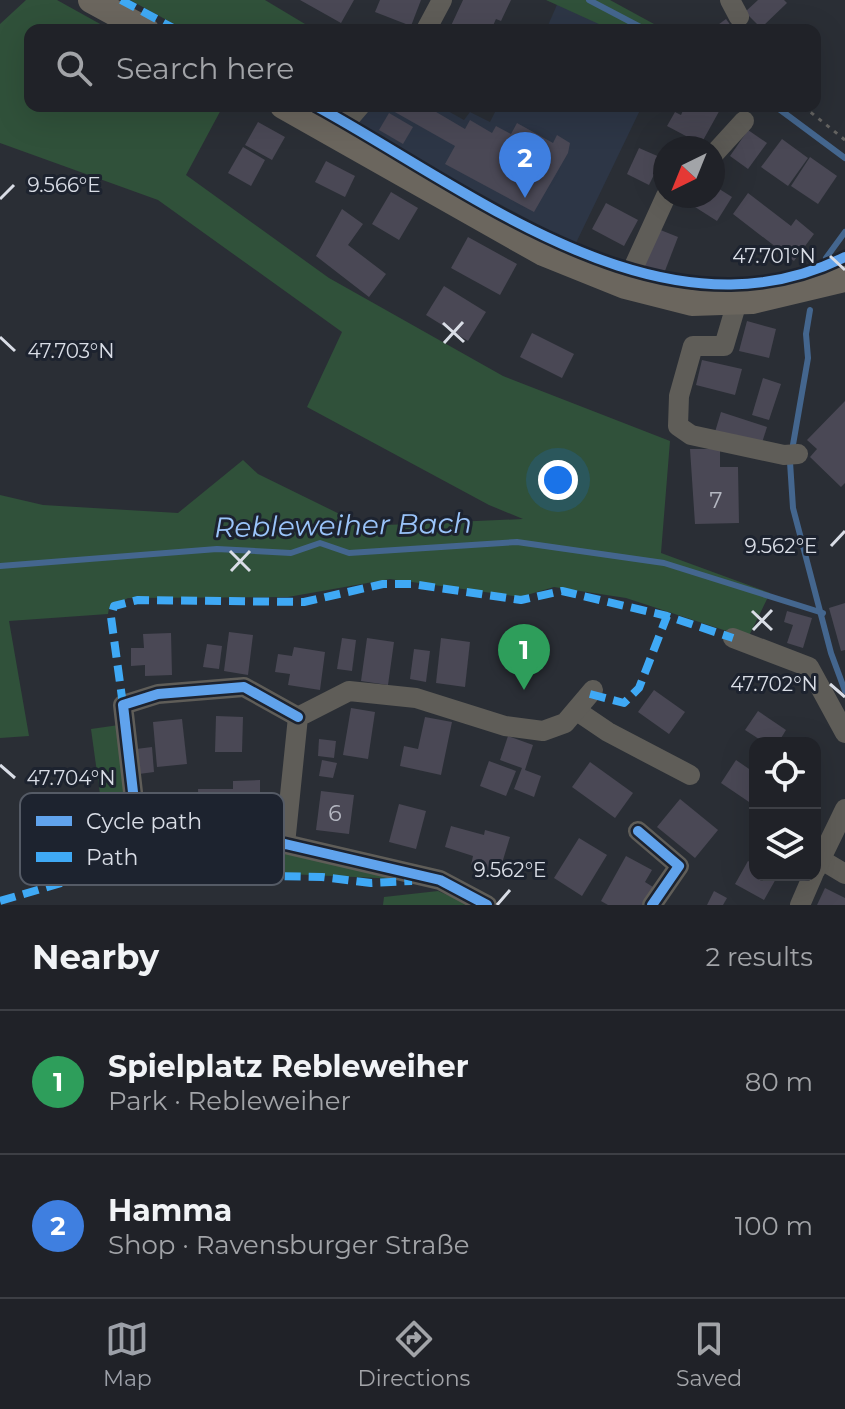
<!DOCTYPE html>
<html lang="en">
<head>
<meta charset="utf-8">
<style>
  :root { --surface:#202228; --page:#2d2f34; --text:#f1f3f6; --muted:#a2a4a8; --line:#3d3f45; --accent:#9ca0a8 }
  body { margin:0; font-family:Montserrat,sans-serif; background:var(--page); color:var(--text) }
  .controls { position:absolute; right:24px; bottom:24px; display:grid; overflow:hidden; border-radius:16px; box-shadow:0 8px 32px #0002 }
  .controls button { width:72px; height:72px; display:grid; place-items:center; padding:0; border:0; border-bottom:2px solid var(--line); background:var(--surface); color:var(--text); font:40px sans-serif }
  .compass { position:absolute; left:653px; top:136px; width:72px; height:72px; border-radius:50%; background:var(--surface); box-shadow:0 8px 32px #0002; rotate:223deg }
  .you { position:absolute; left:558px; top:480px; width:28px; height:28px; margin:-20px; border:6px solid #fff; border-radius:50%; background:#1a73e8; box-shadow:0 0 0 12px #1a73e833 }
  .badge { display:grid; place-items:center; width:52px; height:52px; border-radius:50%; background:var(--accent); color:#fff; font-size:26px; font-weight:700 }
  .pin { position:absolute; translate:-50% -66px; filter:drop-shadow(0 2px 4px #0008) }
  .pin::after { content:''; position:absolute; top:42px; width:28px; height:24px; background:inherit; clip-path:polygon(0 0,100% 0,50% 100%) }
  .list { margin:0; padding:0; list-style:none }
  h2 { display:flex; justify-content:space-between; align-items:center; height:104px; margin:0; padding:0 32px; font-size:34px }
  h2 small { font-size:26px; font-weight:400; color:var(--muted) }
  .list li { display:grid; grid-template-columns:52px 1fr auto; gap:24px; align-items:center; box-sizing:border-box; height:144px; padding:0 32px; border-top:2px solid var(--line) }
  .list b { display:block; font-size:30px; white-space:nowrap }
  .list p { margin:0; font-size:26px; white-space:nowrap; color:var(--muted) }
  .list em { font-size:26px; font-style:normal; color:var(--muted) }
  .icon { flex:none; width:44px; height:44px; fill:none; stroke:currentColor; stroke-width:2; stroke-linecap:round; stroke-linejoin:round }
  .map { position:relative; flex:none; width:845px; height:905px; overflow:hidden }
  .search { position:absolute; background:var(--surface); box-shadow:0 8px 32px #0002; left:24px; right:24px; top:24px; height:88px; display:flex; align-items:center; gap:20px; box-sizing:border-box; padding:0 28px; border-radius:16px; color:var(--muted); font-size:30px }
  .sheet { height:392px; background:var(--surface) }
  nav { display:flex; justify-content:space-around; align-items:center; box-sizing:border-box; height:112px; border-top:2px solid var(--line); background:var(--surface); font-size:22px; color:var(--muted) }
  nav a { display:grid; justify-items:center; gap:4px }
  nav .on { color:var(--accent) }
  .map>svg:first-child { display:block }
  .built { fill:#2d3646 }
  .green { fill:#30513a }
  .lines { fill:none; stroke-linecap:round; stroke-linejoin:round }
  .stream { stroke:#44668e; stroke-width:6 }
  .building { fill:#4a4855 }
  .path { stroke:#646361; stroke-width:3; stroke-dasharray:4 6; stroke-linecap:butt }
  .minor { stroke:#5f5d58; stroke-width:20 }
  .major { stroke:#6b665e; stroke-width:26 }
  .quiet { stroke:#3fa9f5; stroke-width:8; stroke-dasharray:16 8; stroke-linecap:butt }
  .cycleway-casing { stroke:#1d232f; stroke-width:15 }
  .cycleway { stroke:#60a3ed; stroke-width:10 }
  .ticks { fill:none; stroke:#d9dde6; stroke-width:3 }
  .labels { text-anchor:middle; dominant-baseline:central; stroke-width:6; stroke-linejoin:round; paint-order:stroke }
  .number-label { font-size:22px; fill:#b5b8c2 }
  .water-label { font-size:28px; font-style:italic; fill:#9ac4fa; stroke:#1d232f }
  .key { fill:#1d232f; stroke:#555b66; stroke-width:2 }
  .key-label { font-size:22px; fill:#d9dde6 }
  .ticks-label { font-size:20px; text-anchor:middle; fill:#d9dde6; stroke:#1d232f; stroke-width:6; stroke-linejoin:round; paint-order:stroke }
</style>
</head>
<body>
<div class="map">
<svg width="845" height="905" viewBox="0 0 845 905">
  <rect width="100%" height="100%" fill="#2a2e35"/>
  <!-- built -->
  <g class="built">
    <path d="M559,0L637,30H546Z"/>
    <path d="M369,106H439L464,120L470,112L490,122L498,106H642L575,245L354,125Z"/>
  </g>
  <!-- green -->
  <g class="green">
    <path d="M26,0H57L111,30H30V106H223L186,175L329,278L503,376L670,441L661,553L770,593L748,638L626,598L554,587L520,597L390,579L288,597L128,598L109,608L108,614L9,621L29,736L0,738V495L43,505L178,513L243,460L258,474L364,526L523,519L489,505L307,407L342,332L158,200L0,143V24Z"/>
    <path d="M130,0H265L315,30H185Z"/>
    <path d="M546,0H610L665,30H612Z"/>
    <path d="M119,725L139,865L135,870L111,874L91,729Z"/>
    <path d="M255,849L308,855L399,879L153,868V854Z"/>
    <path d="M438,891L470,905H383L384,897Z"/>
  </g>
  <g class="lines">
    <!-- stream -->
    <g class="stream">
      <path d="M589,0L646,30"/>
      <path d="M775,106L845,158"/>
      <path d="M826,258L845,232"/>
      <path d="M810,310L806,334L808,358L790,462L793,508L831,653L845,691"/>
      <path d="M0,566L217,549L291,553L320,543L349,553L517,542L664,563L823,613"/>
    </g>
  </g>
  <!-- building -->
  <g class="building">
    <path d="M300,0H354L341,23Z"/>
    <path d="M380,0H421L411,26L375,12Z"/>
    <path d="M463,0H511L501,21L496,19L491,30H449Z"/>
    <path d="M758,0H784L787,3L761,28L745,12Z"/>
    <path d="M726,19L734,30H711Z"/>
    <path d="M395,106L424,110L426,106L465,129L470,120L492,133L496,126L511,134L517,123L553,143L557,135L570,143L568,153L534,212L445,164L455,146L393,111Z"/>
    <path d="M685,106H722L701,144L667,126L675,112L681,115Z"/>
    <path d="M389,113L413,127L403,144L379,130Z"/>
    <path d="M258,122L285,137L272,160L245,145Z"/>
    <path d="M748,130L767,143L748,169L730,156Z"/>
    <path d="M782,139L808,158L788,186L761,167Z"/>
    <path d="M243,147L265,160L251,186L228,173Z"/>
    <path d="M639,148L662,158L649,185L627,174Z"/>
    <path d="M810,157L837,176L818,204L791,186Z"/>
    <path d="M326,161L355,176L345,197L315,182Z"/>
    <path d="M713,185L732,197L717,221L695,207L702,196H713Z"/>
    <path d="M391,192L418,208L399,240L372,224Z"/>
    <path d="M748,193L791,226L796,219L814,234L794,261L733,214Z"/>
    <path d="M606,203L638,220L624,246L592,229Z"/>
    <path d="M342,209L363,224L348,245L386,274L369,297L316,256Z"/>
    <path d="M658,229L678,237L663,276L643,268Z"/>
    <path d="M468,237L517,264L500,295L451,268Z"/>
    <path d="M444,286L486,312L468,341L426,315Z"/>
    <path d="M747,321L776,329L769,358L739,351Z"/>
    <path d="M532,333L574,354L562,378L520,357Z"/>
    <path d="M702,360L742,369L735,395L696,385Z"/>
    <path d="M763,378L781,384L769,420L752,415Z"/>
    <path d="M845,401V483L841,487L810,457L817,449L807,440Z"/>
    <path d="M721,412L767,427L761,446L715,432Z"/>
    <path d="M690,449H720V467H738L739,523L695,524Z"/>
    <path d="M845,603V650L841,651L829,608Z"/>
    <path d="M787,611L812,618L803,648L787,643L793,625L784,622Z"/>
    <path d="M229,632L253,635L248,675L224,671Z"/>
    <path d="M171,633L172,675L145,676V665L131,666V648H144L143,634Z"/>
    <path d="M342,638L356,640L352,671L337,669Z"/>
    <path d="M367,638L394,642L388,685L361,681Z"/>
    <path d="M441,638L470,642L465,687L436,683Z"/>
    <path d="M207,644L222,646L219,669L203,667Z"/>
    <path d="M294,647L325,652L320,690L288,685L290,674L275,672L278,654L292,656Z"/>
    <path d="M414,649L430,651L426,682L410,679Z"/>
    <path d="M654,690L685,712L669,734L638,712Z"/>
    <path d="M351,708L375,712L368,759L343,755Z"/>
    <path d="M758,711L786,730L778,743H765L745,730Z"/>
    <path d="M216,716L243,717L242,752H215Z"/>
    <path d="M425,717L452,722L441,775L400,766L404,746L418,749Z"/>
    <path d="M182,719L187,764L157,767L153,722Z"/>
    <path d="M508,736L533,745L525,770L541,776L534,797L514,789L522,768L500,760Z"/>
    <path d="M319,739L336,741L334,758L318,756Z"/>
    <path d="M152,747L154,772L139,774L136,749Z"/>
    <path d="M322,760L337,763L333,778L319,776Z"/>
    <path d="M736,760L755,773V806L721,783Z"/>
    <path d="M489,761L516,771L506,796L480,786Z"/>
    <path d="M590,762L633,793L615,818L572,787Z"/>
    <path d="M260,780V819H232V812H199L198,789H233V781Z"/>
    <path d="M321,791L354,795L349,834L316,830Z"/>
    <path d="M680,799L718,830L695,858L657,827Z"/>
    <path d="M399,804L426,811L416,849L389,842Z"/>
    <path d="M451,826L484,835L485,830L510,837L499,873L471,865L473,856L445,847Z"/>
    <path d="M579,838L607,855L582,896L554,878Z"/>
    <path d="M626,856L652,870L645,882L653,887L643,905H608L601,901Z"/>
    <path d="M748,861L755,865V875L777,877L764,900L735,884Z"/>
    <path d="M825,888L845,898V905H817Z"/>
    <path d="M714,891L727,898L723,905H707Z"/>
  </g>
  <g class="lines">
    <!-- path -->
    <path class="path" d="M803,106L845,140"/>
    <!-- minor -->
    <g class="minor">
      <path d="M730,0L739,17"/>
      <path d="M426,30L442,0"/>
      <path d="M335,135L360,106"/>
      <path d="M713,155L744,121"/>
      <path d="M625,286L666,196"/>
      <path d="M737,302L724,346H693L679,396L678,426L691,435L784,455L798,454"/>
      <path d="M733,638L809,667L845,733"/>
      <path d="M577,711L608,732L690,775"/>
      <path d="M298,717L244,687L158,694L123,705L140,853L285,844L440,880L487,905"/>
      <path d="M638,831L679,866L652,905"/>
      <path d="M285,844L298,717L349,691L416,698L505,726L543,731L565,723L593,690"/>
      <path d="M820,859L845,874"/>
      <path d="M815,871L845,809"/>
      <path d="M800,905L813,875"/>
    </g>
    <!-- major -->
    <g class="major">
      <path d="M91,0L146,30"/>
      <path d="M283,106L543,253L625,286L692,303L752,301L845,279"/>
    </g>
    <!-- quiet -->
    <g class="quiet">
      <path d="M121,0L177,30"/>
      <path d="M590,694L624,703L639,688L667,616"/>
      <path d="M123,705L111,617L114,606L138,600L304,602L383,584H412L521,600L562,591L667,616L733,638"/>
      <path d="M0,901L68,881L143,873L322,877L371,883L412,881"/>
    </g>
    <defs>
      <g id="cycleway">
        <path d="M316,106C472,191 661,348 845,257"/>
        <path d="M298,717L244,687L158,694L123,705L140,853L285,844L440,880L487,905"/>
        <path d="M638,831L679,866L652,905"/>
      </g>
    </defs>
    <!-- cycleway casing -->
    <use href="#cycleway" class="cycleway-casing"/>
    <!-- cycleway -->
    <use href="#cycleway" class="cycleway"/>
  </g>
  <!-- ticks -->
  <path class="ticks" d="M0,199L14,185M830,256L845,270M443,323L464,342M0,337L15,351M444,343L463,322M831,546L845,531M230,551L250,571M231,571L250,551M752,611L772,630M753,630L772,610M830,684L845,697M0,765L15,778M497,905L510,890"/>
  <g class="labels">
    <!-- number labels -->
    <g class="number-label">
      <text x="716" y="500">7</text>
      <text x="335" y="813">6</text>
    </g>
    <!-- water labels -->
    <g class="water-label">
      <text transform="translate(343 525) rotate(-1)">Rebleweiher Bach</text>
    </g>
  </g>
  <!-- legend -->
  <rect x="20" y="793" width="264" height="92" rx="12" class="key"/>
  <rect x="36" y="816" width="36" height="10" fill="#60a3ed"/>
  <rect x="36" y="852" width="36" height="10" fill="#3fa9f5"/>
  <g class="key-label">
    <text x="86" y="829">Cycle path</text>
    <text x="86" y="865">Path</text>
  </g>
  <g class="ticks-label">
    <text x="64" y="192">9.566°E</text>
    <text x="774" y="263">47.701°N</text>
    <text x="71" y="358">47.703°N</text>
    <text x="781" y="553">9.562°E</text>
    <text x="774" y="691">47.702°N</text>
    <text x="71" y="785">47.704°N</text>
    <text x="510" y="877">9.562°E</text>
  </g>
</svg>
<div class="controls">
<button><svg class="icon" aria-label="locate" viewBox="0 0 24 24"><circle cx="12" cy="12" r="6"/><path d="M12 2v4M12 18v4M2 12h4M18 12h4"/></svg></button>
<button><svg class="icon" aria-label="layers" viewBox="0 0 24 24"><path d="M12 4l9 5-9 5-9-5zM3 14l9 5 9-5"/></svg></button>
</div>
<svg class="compass" viewBox="-18 -18 36 36"><path d="M0-13l5 13h-10z" fill="#e53935"/><path d="M0 13l5-13h-10z" fill="#a2a4a8"/></svg>
<div class="you"></div>
<div class="pin badge" style="left:524px;top:690px;background:#2e9e5b">1</div>
<div class="pin badge" style="left:525px;top:198px;background:#3f7fe0">2</div>
<div class="search"><svg class="icon" aria-label="search" viewBox="0 0 24 24"><circle cx="10" cy="10" r="6"/><path d="M15 15l6 6"/></svg>Search here</div>
</div>
<section class="sheet">
<h2>Nearby<small>2 results</small></h2>
<ul class="list">
<li><span class="badge" style="background:#2e9e5b">1</span><div><b>Spielplatz Rebleweiher</b><p>Park · Rebleweiher</p></div><em>80 m</em></li>
<li><span class="badge" style="background:#3f7fe0">2</span><div><b>Hamma</b><p>Shop · Ravensburger Straße</p></div><em>100 m</em></li>
</ul>
</section>
<nav>
<a class="on"><svg class="icon" aria-label="map" viewBox="0 0 24 24"><path d="M3 6l6-2 6 2 6-2v14l-6 2-6-2-6 2zM9 4v14M15 6v14"/></svg>Map</a>
<a><svg class="icon" aria-label="directions" viewBox="0 0 24 24"><path d="M12 3l9 9-9 9-9-9zM9 14v-3h6M13 9l2 2-2 2"/></svg>Directions</a>
<a><svg class="icon" aria-label="saved" viewBox="0 0 24 24"><path d="M7 4h10v16l-5-4-5 4z"/></svg>Saved</a>
</nav>
</body>
</html>
